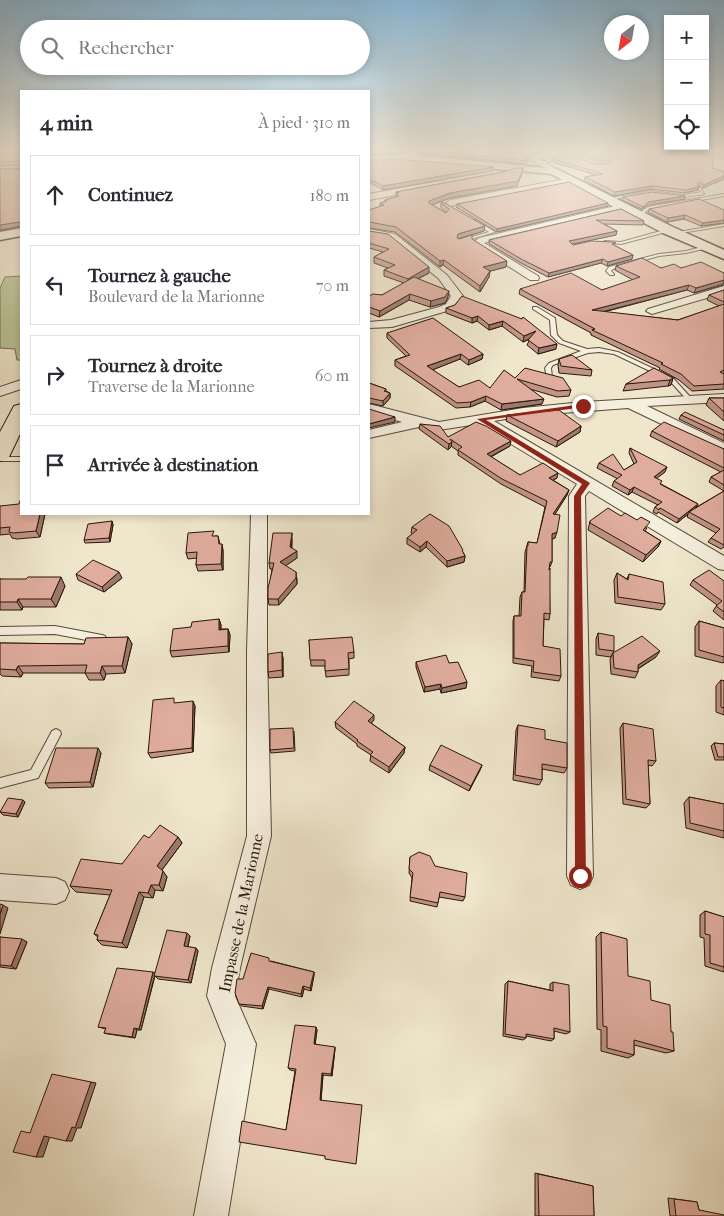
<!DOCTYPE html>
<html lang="fr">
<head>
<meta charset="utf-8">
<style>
  :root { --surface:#fff; --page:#f2f2f3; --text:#2b2b33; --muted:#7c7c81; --line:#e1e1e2 }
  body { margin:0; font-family:"IM FELL French Canon",serif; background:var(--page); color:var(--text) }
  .controls { position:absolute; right:15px; top:15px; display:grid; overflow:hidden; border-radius:0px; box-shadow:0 2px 8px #0003 }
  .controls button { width:45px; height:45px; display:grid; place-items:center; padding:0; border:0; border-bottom:1px solid var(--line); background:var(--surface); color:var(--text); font:25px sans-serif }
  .compass { position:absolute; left:604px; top:15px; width:45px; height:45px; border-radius:50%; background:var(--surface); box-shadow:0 2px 8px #0003; rotate:211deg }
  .stop { position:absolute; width:15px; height:15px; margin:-11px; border:4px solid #8f2418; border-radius:50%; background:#fff }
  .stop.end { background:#8f2418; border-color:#fff; box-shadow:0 1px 5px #0008 }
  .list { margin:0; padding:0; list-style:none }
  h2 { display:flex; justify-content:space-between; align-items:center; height:65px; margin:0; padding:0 20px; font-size:21px }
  h2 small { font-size:16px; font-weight:400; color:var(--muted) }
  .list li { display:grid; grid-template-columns:32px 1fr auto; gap:15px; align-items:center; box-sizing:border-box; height:80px; margin:0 10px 10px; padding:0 10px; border:1px solid var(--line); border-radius:0px }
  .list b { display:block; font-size:19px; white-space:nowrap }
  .list p { margin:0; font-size:16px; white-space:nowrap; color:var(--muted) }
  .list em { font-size:16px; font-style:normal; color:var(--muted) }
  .icon { flex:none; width:28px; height:28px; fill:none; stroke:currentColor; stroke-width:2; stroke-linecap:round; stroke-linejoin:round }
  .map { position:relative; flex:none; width:724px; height:1216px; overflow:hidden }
  .search { position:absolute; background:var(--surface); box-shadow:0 2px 8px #0003; left:20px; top:20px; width:350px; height:55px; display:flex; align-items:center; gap:12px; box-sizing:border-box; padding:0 18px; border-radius:28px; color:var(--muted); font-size:19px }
  .panel { position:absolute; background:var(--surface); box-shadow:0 2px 8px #0003; left:20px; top:90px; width:350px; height:425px; border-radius:0px }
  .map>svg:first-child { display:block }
  .green { fill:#bac497; stroke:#726d50 }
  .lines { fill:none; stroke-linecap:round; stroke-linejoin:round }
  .lane-casing { stroke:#5a4a3a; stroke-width:2 }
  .street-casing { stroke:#5a4a3a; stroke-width:2 }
  .secondary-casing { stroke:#291609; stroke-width:3 }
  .primary-casing { stroke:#291609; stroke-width:2 }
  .lane { fill:#f5efde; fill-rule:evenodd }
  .street { fill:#f5efde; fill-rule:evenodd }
  .secondary { fill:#f5efde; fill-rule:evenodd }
  .primary { fill:#efe6cc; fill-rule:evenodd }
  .wall { fill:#c09487; stroke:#291609 }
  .shaded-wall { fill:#9c786e; stroke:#291609 }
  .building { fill:#dfac9d; stroke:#291609 }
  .route { fill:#8f2418 }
  .labels { text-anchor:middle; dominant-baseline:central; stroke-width:4; stroke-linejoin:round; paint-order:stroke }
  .near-street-label { font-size:16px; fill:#291609; stroke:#f5efde }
</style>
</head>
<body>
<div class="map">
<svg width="724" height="1216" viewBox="0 0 724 1216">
  <rect width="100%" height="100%" fill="#efe6cc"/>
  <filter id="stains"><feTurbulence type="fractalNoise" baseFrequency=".004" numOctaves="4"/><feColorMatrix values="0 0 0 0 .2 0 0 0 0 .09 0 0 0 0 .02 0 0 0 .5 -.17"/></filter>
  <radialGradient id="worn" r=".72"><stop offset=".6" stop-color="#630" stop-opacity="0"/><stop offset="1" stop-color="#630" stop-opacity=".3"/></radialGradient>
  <!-- green -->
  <path class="green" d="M21,276V360H17L15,349L0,348V288L5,277Z"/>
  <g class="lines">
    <defs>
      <g id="lane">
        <path d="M577,150H591L572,154L542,164L539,163Z"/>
        <path d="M659,150H663L653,155L650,154Z"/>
        <path d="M700,187L704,194L685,197L651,193L608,200L606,199L651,191L685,195L701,192L698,188Z"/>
        <path d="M724,194V196L649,209L641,216L637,215L648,207Z"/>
        <path d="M472,220H476L495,232L458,243V241L489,232L472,222Z"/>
        <path d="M724,224V226L675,234L673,233Z"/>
        <path d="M668,229L670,231L621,244L603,242L605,241L621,242Z"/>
        <path d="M706,246L708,247V248L686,253L659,256L613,269L611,271L614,274V275H610L606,271L609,267L659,254L686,251Z"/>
        <path d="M533,307H537L555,318L557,335L563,341L587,349L599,348L618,352L673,378L693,400L688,401L669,380L614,354L599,352L588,353L553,365L551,368L552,377L547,378L545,368L549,363L581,351L559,343L551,335L550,320L533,309Z"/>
        <rect x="0" y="457" width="21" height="4"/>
        <path d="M55,626L102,635L105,636L107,639L105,642L102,643L55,634L0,635V627Z"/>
        <path d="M56,729L60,731L61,734L38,778L0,788V778L31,770L52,731Z"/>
      </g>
      <g id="street">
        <path d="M415,150H427L392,159L388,157Z"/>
        <path d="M515,150H524L533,156L557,150H568L539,159L556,169V173H553Z"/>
        <path d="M571,178H574V182L450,206L446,203L450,200Z"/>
        <path d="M440,181L443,182V186L369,200V194Z"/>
        <path d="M624,204L628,207L627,209L484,243L538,276L539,278L538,280H530L472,243L479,238Z"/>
        <path d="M369,229L395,234L447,275L463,296L454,308L447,311L392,327L369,328V322L391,320L439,307L446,304L451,296L439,279L389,238L369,235Z"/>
        <path d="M724,286V293L652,314L646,311L648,309Z"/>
        <path d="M21,380V389L0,396V387Z"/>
        <path d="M724,394V402L647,406L724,443V454L628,408L523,416L494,421L724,556V570L718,569L589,491L585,496L593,876L589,885L580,889L571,885L567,876L569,496L577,484L478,424L439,430L419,427L369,438V430L402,422L369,412V404L439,422L523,408L583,402Z"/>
        <path d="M251,514H267V651L271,836L240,968L235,996L256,1044L228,1216H194L226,1044L207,996L212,968L247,836V651Z"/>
        <path d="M0,874L56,878L65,882L69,891L65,900L56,904L0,900Z"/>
      </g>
      <g id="secondary">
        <path d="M402,154H420L425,156L557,169L673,227L724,250V259L663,233L551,174L407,161L369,162V156Z"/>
        <path d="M21,228V236L0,240V232Z"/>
      </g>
      <path id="primary" d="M21,404V432L8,459L0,461V432L14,406Z"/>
    </defs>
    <!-- lane casing -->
    <use href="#lane" class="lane-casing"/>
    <!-- street casing -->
    <use href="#street" class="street-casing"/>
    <!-- secondary casing -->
    <use href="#secondary" class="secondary-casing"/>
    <!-- primary casing -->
    <use href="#primary" class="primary-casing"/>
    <!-- lane -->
    <use href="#lane" class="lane"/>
    <!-- street -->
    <use href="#street" class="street"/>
    <!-- secondary -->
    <use href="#secondary" class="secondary"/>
    <!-- primary -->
    <use href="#primary" class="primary"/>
  </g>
  <!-- wall -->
  <g class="wall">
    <path d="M0,150H21V227V226L0,230V169H20L21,165L0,166Z"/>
    <path d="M423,150L528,157L526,164L423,153Z"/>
    <path d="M526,150H551L533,154Z"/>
    <path d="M655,150L650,152L712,168L724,172V179L703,188L699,185L698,186L699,187L698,190L685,193L651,189L614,196L584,180L585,177L596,175L552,162L553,159L594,164H608L598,162L579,155L580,152Z"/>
    <path d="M369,160L493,167L492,171L383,190L369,182Z"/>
    <path d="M523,168L522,173L517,186L450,198L432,205L446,213V212L441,208V203L484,231L459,239H472L506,267L490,271L489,277L480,292L443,265L440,267L395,232L369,228V210L380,207V203L385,202V200L396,197V192Z"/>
    <path d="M623,197L685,199L648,205L642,209L622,200Z"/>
    <path d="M457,204L608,206L497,232L456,207Z"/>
    <path d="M621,209L644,221L643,225L604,224L617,231L616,235L573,244L615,246L633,255L632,259L607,266L601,263L548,277L521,263L489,244V240Z"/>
    <path d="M649,209L724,210V223L701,226L684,219L667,222L648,212Z"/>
    <path d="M369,231L429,273L418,279L448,297L445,303L430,307L409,300L379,317L369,313V296L382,295L404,283L384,276V270L388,268L374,263V257L383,252L369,248Z"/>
    <path d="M616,266L661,268H681L724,273V285L694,293L687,290L604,312L678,320L719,306L707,300L709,295L724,290V389L692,391L679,380L659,369L660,368L591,335V333L519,294L520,289L602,290L633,280L615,270Z"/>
    <path d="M462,296L556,349L538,354L527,345L530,339L523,342L502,326L489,330L477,321L472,323L446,313V308L455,305Z"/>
    <path d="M387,333L483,354L482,359L468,365L460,359L432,370L459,387L490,388L515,378L571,390L569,396L557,397L530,389L542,404L501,410L485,401L470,407L456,408L395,366V360L406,356L387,338Z"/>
    <path d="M559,359L592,370L591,376L559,373L558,365Z"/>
    <path d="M673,378L671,385L668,386L623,391L626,384Z"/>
    <path d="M369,383L386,389V391L390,393V398L383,406L369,403Z"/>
    <path d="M709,398H724V421L706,405Z"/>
    <path d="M507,415L581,426L580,432L556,447L506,421Z"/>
    <path d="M681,415L724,430V441L679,419Z"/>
    <path d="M420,424L448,437L510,446L491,457L520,475L557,478L553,480L569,490L567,495L555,514V538L552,539V562L550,567H549L550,614L549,620L544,619L543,646L561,676L559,681L531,677L532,666L513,663V621L514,616H519L520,597L522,592H524L525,552L528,542L537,543L545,507L501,484L458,455V451L451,446L448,450L419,429Z"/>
    <path d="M652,431L724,449V547L721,549L708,542L711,538L716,533L687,517L688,514L677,523L658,512L657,514L653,512L655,507L658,505L632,492L628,495L612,486L614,481L618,479L597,468L599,463L624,470L634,464L629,453L630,448L665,472L656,478L661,484L698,504L695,508L724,491L709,482L711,477L721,472L650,436Z"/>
    <path d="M21,514H45L40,537L17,539L12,538L10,534L0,535V528Z"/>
    <path d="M112,521L113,525L110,542L85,543L84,540Z"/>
    <path d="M590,521L647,528L645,531L661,541L658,547L643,562L588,530Z"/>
    <path d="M412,527L463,552L465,556L464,562L447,567L426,547L420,552L407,544V538L413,534L411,533Z"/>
    <path d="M215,536H218L220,544L223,550V570L198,571L196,565L197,558L188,559L186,553Z"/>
    <path d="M292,539V548L297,558L285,566L297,578V584L279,605H269L268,599L272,569H270L269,563Z"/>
    <path d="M617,573L627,579L629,574L665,604L661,610L615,603L614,580Z"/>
    <path d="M76,574L122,578L104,592L78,580Z"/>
    <path d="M0,579L65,586L56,607H23L22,610H0Z"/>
    <path d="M693,580L724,581V620L713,611L717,605L690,585Z"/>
    <path d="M219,619L221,625V629H228L230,635L229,652L172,657L170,651L191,627Z"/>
    <path d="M699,621L724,628V662L723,663L695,656V627Z"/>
    <path d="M598,633L614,651L611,657L596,655V639Z"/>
    <path d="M128,637L132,644L125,673L106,674L104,680H89L85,673H23L21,677L2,676L0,674V643L84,644Z"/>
    <path d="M309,640L354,652V658L349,659V675L326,677L325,666H311Z"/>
    <path d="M282,652L283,659V677L269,678L268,672Z"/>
    <path d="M613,653L656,657L638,669V672L635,678L611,674L610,659Z"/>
    <path d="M416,662L449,663L466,688L441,693L440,689L424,692L416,667Z"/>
    <path d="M721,680L724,681V715L716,712V686Z"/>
    <path d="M195,706L193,752L151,758L148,753Z"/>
    <path d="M374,720L371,723L405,747L404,753L389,773L370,761L371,755L357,746V744L336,728L335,722Z"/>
    <path d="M623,723L656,761L652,766L648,765L650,804L646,808L623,804L620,728Z"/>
    <path d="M518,725L545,739L567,768L564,773L542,769V780L539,785L513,780L516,730Z"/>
    <path d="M294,731L295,751L271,753L270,750Z"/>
    <path d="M714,743L724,744V760H715L711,746Z"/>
    <path d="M101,753L93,787L49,788L45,783Z"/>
    <path d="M430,765H482L480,770L469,791L429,770Z"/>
    <path d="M689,797L724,804V838L686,828L684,803Z"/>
    <path d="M23,800L25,802L18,817L3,815L0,812Z"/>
    <path d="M178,837L182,843L162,870L167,877L163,891L155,890L153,898L144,897L127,948L102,945L97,940L98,937L94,934L110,895L76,892L70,886L122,864L149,838Z"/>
    <path d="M410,857L435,866L465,897L463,901L439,897L437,907L410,901L412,878L409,873Z"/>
    <path d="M705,911L724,917V972L705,966L704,938L700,937V915Z"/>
    <path d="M601,932L628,976L651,1000L671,1032L674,1051L666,1053L634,1045V1055L628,1058L601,1051V1030L597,1029L596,937Z"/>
    <path d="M190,936L188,947L196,948L198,951L191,983L158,979L155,976L141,1030H137L135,1038L108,1034L104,1033L106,1029L98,1027L153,972L155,973Z"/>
    <path d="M0,937L27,942L16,969L0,967Z"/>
    <path d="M271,961L314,972V975L311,991L304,989L302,997L269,989L263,1009L242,1006L239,1004L243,979Z"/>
    <path d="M508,981L550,990V984L553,982L570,1032L566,1034L554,1031V1039L551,1041L526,1036V1038L523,1040L503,1036L505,984Z"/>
    <path d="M316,1027L317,1030L315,1044L335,1049L332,1076L323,1075L321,1100L325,1156L286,1130L295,1071L290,1070L288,1068Z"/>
    <path d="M535,1173L593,1186L594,1216H535Z"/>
    <path d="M668,1198L697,1202L699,1210L724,1216H670Z"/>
  </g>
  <!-- shaded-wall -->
  <g class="shaded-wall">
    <path d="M382,150H413L369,155V151Z"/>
    <path d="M539,150H551L533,154L534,151Z"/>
    <path d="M493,167L492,171L383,190V186Z"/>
    <path d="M523,168L522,173L517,186L450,198L428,206L429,201Z"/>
    <path d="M724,176V179L703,188L704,185Z"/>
    <path d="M652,186L651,189L614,196L615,192Z"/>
    <path d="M699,187L698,190L685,193L686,190Z"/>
    <path d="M685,196V199L648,205L642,209L643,207L648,202Z"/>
    <path d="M608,203V206L497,232V229Z"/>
    <path d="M685,215L684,219L667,222L668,218Z"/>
    <path d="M724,220V223L701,226L703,223Z"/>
    <path d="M19,222L21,226L0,230V225Z"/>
    <path d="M485,226L484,231L457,239V238L458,234Z"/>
    <path d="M617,231L616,235L568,245L569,241Z"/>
    <path d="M633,255L632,259L607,266L608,262Z"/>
    <path d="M603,259L601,263L548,277L549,273Z"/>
    <path d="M444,260L443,265L440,267V261Z"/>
    <path d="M507,261L506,267L483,273V267Z"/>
    <path d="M429,267V273L407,284L408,279Z"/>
    <path d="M490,271L489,277L480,292V286Z"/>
    <path d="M724,280L723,284L694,293L696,288Z"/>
    <path d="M689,285L687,290L590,315L592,310Z"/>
    <path d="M449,291L448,297L445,303L430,307L431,301Z"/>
    <path d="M410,294L409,300L379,317L380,311Z"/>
    <path d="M478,316L477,321L472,323V318Z"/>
    <path d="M503,321L502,326L489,330V325Z"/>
    <path d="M536,331L535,336L523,342L524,336Z"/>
    <path d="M557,344L556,349L538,354L539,348Z"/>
    <path d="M461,354L460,359L427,372V366Z"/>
    <path d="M483,354L482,359L468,365L469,360Z"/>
    <path d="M673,378L671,385L668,386L670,380Z"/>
    <path d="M390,393V398L383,406V401Z"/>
    <path d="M486,396L485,401L470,407L471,402Z"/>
    <path d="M544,399L542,404L501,410L502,404Z"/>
    <path d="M395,417V422L369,428V424Z"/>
    <path d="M581,426L580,432L556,447L558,441Z"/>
    <path d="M511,441L510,446L486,459L487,454Z"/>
    <path d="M452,442L451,447L448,450L449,444Z"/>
    <path d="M667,467L665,472L652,482L654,477Z"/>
    <path d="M558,473L557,478L548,483L549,478Z"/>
    <path d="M634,487L632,492L628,495L630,490Z"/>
    <path d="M569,490L567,495L552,519L553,514Z"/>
    <path d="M698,504L695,509L689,512L688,514L677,523L679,519Z"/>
    <path d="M40,514H45L40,537L36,531Z"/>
    <path d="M112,521L113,525L110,542L109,538Z"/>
    <path d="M557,532L555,538L550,540L552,534Z"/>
    <path d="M292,533V539L291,553L290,547Z"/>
    <path d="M427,541L426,547L420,552V547Z"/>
    <path d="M661,541L658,547L643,562L646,555Z"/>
    <path d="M222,544L223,550V570L221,564Z"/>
    <path d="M297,551V558L281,569L280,562Z"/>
    <path d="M465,556L464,562L447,567V561Z"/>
    <path d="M119,572L122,578L104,592L102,587Z"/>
    <path d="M296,572L297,584L279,605L278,599Z"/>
    <path d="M61,577L65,586L56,607L51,599Z"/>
    <path d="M18,599L23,607L22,610L17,602Z"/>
    <path d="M219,619L221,625L220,635L219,630Z"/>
    <path d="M228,629L230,635L229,652L228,646Z"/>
    <path d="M128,637L132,644L125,673L122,666Z"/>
    <path d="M660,651L656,657L634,671L638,665Z"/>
    <path d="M282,652L283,659V677L282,670Z"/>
    <path d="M18,666L23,673L21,677L16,670Z"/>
    <path d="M102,666L106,674L104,680L100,673Z"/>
    <path d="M467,682L466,688L441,693L442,688Z"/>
    <path d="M441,684L440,689L424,692L425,687Z"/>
    <path d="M193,701L195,706L193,752L192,748Z"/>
    <path d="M374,715V720L368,727V721Z"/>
    <path d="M405,747L404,753L389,773V767Z"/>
    <path d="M98,748L101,753L93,787L90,782Z"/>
    <path d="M482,765L480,770L469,791L471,786Z"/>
    <path d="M23,800L25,802L18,817L16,814Z"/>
    <path d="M178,837L182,843L161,871L157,866Z"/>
    <path d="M163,871L167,877L163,891L159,885Z"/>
    <path d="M151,885L155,890L153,898L148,893Z"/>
    <path d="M139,892L144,897L127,948L122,943Z"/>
    <path d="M3,905L8,908L0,934V914Z"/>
    <path d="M187,933L190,936L187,950L184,946Z"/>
    <path d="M22,939L27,942L16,969L11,966Z"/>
    <path d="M196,948L198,951L191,983L188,980Z"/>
    <path d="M153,972L155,974L141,1030L139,1029Z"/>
    <path d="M314,972V975L311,991L310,988Z"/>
    <path d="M303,986L304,989L302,997L301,994Z"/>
    <path d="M268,987L269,989L263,1009L262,1006Z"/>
    <path d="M316,1027L317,1030L315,1046L314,1044Z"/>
    <path d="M134,1028L137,1030L135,1038L132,1037Z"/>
    <path d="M335,1047V1049L332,1076L331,1074Z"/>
    <path d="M322,1073L323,1075L321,1101L320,1100Z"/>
    <path d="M91,1082L96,1083L81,1128H77L72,1141H66L72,1127Z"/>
    <path d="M44,1136H50L43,1157H36Z"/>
  </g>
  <!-- building -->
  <g class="building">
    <path d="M0,150H21V163L20,161L0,162Z"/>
    <path d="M369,150H382L369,151V152Z"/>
    <path d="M423,150H516L528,157L527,161Z"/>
    <path d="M589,150H650L649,152L655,153L663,150H710L715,151L712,168L724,172V176L704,185L700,182L697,184L699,187L686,190L652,186L615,192L585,177L603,174L553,159L569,154L594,164H611L610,161L598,159L580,152Z"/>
    <path d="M369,160H407L493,167L383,186L369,179Z"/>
    <path d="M21,164V224L19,222L0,225V169H20Z"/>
    <path d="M515,168H523L518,181L450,193L429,201V203L446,213L449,209L441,203L443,202L485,226L458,234L457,238L459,239L472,235V239L507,261L483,267L490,271L480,286L444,260L440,261L396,227L369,222V210L384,205L380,203L387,201L385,200L399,196L396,194L399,193L396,192L504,172Z"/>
    <path d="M569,182L608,203L497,229L457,204Z"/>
    <path d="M652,192L685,196L648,202L643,207L623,197Z"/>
    <path d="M699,199L724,210V220L703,223L685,215L668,218L649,209Z"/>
    <path d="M621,209L644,221L596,220L617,231L569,241L573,245L591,241L614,242L616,243L612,244L633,255L608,262L603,259L549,273L521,259L489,240Z"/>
    <path d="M369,231L388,234L429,267L408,279L384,270L395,265L374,257L389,249L369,243Z"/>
    <path d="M642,258L661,268L674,264L681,268L701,262L724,273V280L696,288L689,285L592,310L678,320L724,304V370L720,372L724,374V384L694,386L681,374L661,364L663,363L592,330L595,329L520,289L571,273L602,290L640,277L616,266Z"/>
    <path d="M414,277L449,291L445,297L431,301L410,294L380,311L369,307V296L373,294L382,295Z"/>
    <path d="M724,290V302L709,295Z"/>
    <path d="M462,296L522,319L523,317L557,344L539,348L528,340L536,331L524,336L503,321L489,325L478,316L472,318L446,308L455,305Z"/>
    <path d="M433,318L483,354L469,360L461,354L427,366L459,387L479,380L490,388L504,370L515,378L525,368L563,378L571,390L558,391L517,379L544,399L502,404L486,396L471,402L457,403L395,360L410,355L387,333Z"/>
    <path d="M572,355L592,370L561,366L559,359Z"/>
    <path d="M654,368L673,378L670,380L626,384Z"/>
    <path d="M369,383L386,389L384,391L390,393L383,401L369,398Z"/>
    <path d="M709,398H724V412Z"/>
    <path d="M369,409L395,417L369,424Z"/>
    <path d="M559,410L581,426L558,441L507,415Z"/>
    <path d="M685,412L724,430V435L681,415Z"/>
    <path d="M476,422L486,426L511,441L487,454L520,475L543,463L558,473L549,478L569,490L553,514L560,515L557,532L552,534V562H550L549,570L550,568V614L544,613L543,646L560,649L561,676L533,672L534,661L514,658V616H521L522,592H525L527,546H528V542L537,543L547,501L502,479L458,450L462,447L450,439L452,442L449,444L420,424L440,426L448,437Z"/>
    <path d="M664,422L724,449V468L652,431Z"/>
    <path d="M630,448L667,467L654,477L662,481L660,484L698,504L679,519L660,508L659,510L655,507L662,502L634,487L630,490L614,481L622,475L599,463L613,454L624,470L637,462Z"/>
    <path d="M724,470V485L711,477Z"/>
    <path d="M724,491V545L711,538L720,529L689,512Z"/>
    <path d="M21,498V514H40L36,531L13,533L9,532L10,527L0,528V506L19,504Z"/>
    <path d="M608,508L621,516L625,513L637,520L641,517L650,522L643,530L661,541L646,555L590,523V521Z"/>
    <path d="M430,514L449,526L463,550H462L465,556L447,561L427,541L420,547L407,538L417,530L412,527Z"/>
    <path d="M112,521L109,538L84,540L88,524Z"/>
    <path d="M214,531L212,536H218L219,544H222L221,564L196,565L197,552L186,553L188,533Z"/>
    <path d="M273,533H292L290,547L297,551L280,562L296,572V578L278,599H268V588L274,563H269Z"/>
    <path d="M93,560L119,572L102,587L76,574Z"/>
    <path d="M709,570L724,581V612L716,606L722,601L693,580Z"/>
    <path d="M617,573L628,580L629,574L663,582L665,604L618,597Z"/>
    <path d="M28,577H61L51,599H18L17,602H0V579H26Z"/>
    <path d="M219,619V630L228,629V646L170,651L173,629L191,627L192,622Z"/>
    <path d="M699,621L724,628V657L699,650Z"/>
    <path d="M598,633L614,636V651L599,649Z"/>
    <path d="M642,636L660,651L638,665V672L614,668L613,653Z"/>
    <path d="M128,637L122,666H102L100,673H85L87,665L18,666L16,670L0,669V643L84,644L86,638Z"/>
    <path d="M352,637L354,652L348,653L349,669L325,671V660H310L309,640Z"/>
    <path d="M282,652V670L268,672V654Z"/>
    <path d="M446,655L449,663L458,662L467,682L442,688L441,684L425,687L416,662Z"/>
    <path d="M721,680L724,681V708L721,707Z"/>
    <path d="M174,698V703L193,701L192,748L148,753L153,700Z"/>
    <path d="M354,701L374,715L368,721L405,747L389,767L370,755L373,752L357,741L358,740L335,722Z"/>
    <path d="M623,723L653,729L656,761L648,760L650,804L626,799Z"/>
    <path d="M518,725L545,730V739L567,743V768L542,764V780L515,775Z"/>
    <path d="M293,728L294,748L270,750V729Z"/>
    <path d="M714,743L724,744V757H718Z"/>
    <path d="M441,745L482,765L471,786L430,765Z"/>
    <path d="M56,748H98L90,782L45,783Z"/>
    <path d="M689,797L724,804V831L690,823Z"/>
    <path d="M8,798L23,800L16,814L0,812Z"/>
    <path d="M160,825L178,837L157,866L163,871L159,885H151L148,893L139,892L122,943L97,940L98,935L94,934L112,890L70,886L81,859L122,864L144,835L149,838Z"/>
    <path d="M419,852L430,856L435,866L467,873L465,897L440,892L438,903L410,897L413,873L409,869L410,857Z"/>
    <path d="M0,904L3,905L0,914Z"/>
    <path d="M705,911L724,917V967L710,963V935L705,934Z"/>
    <path d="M167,930L187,933L184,946L196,948L188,980L154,976Z"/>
    <path d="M601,932L627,939L628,976L650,981L651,1000L670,1005L671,1032H673L674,1051L634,1040V1055L607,1048V1027L603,1026Z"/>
    <path d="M0,937L22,939L11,966L0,965Z"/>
    <path d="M251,953L269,958V961L314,972L310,988L303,986L301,994L268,987L262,1006L239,1004L235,993L237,979H243Z"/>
    <path d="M117,968L153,972L139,1029L134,1028L132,1037L104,1033L106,1028L98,1027Z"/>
    <path d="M508,981L553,991V982L569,985L570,1032L554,1028V1039L526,1034V1038L505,1034Z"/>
    <path d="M295,1025L316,1027L314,1044L335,1047L331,1074L322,1073L320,1100L362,1105L356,1164L325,1159V1156L239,1142L242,1121L286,1130L296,1069L288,1068Z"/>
    <path d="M52,1074L91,1082L75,1128L72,1127L66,1141L44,1136L36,1157L13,1152L21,1131L30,1133Z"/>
    <path d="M538,1174L593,1186L594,1216H539Z"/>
    <path d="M674,1199L697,1202L699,1210L724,1215V1216H676Z"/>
  </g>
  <!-- sky -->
  <linearGradient id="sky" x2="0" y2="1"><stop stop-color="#89b8d7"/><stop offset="0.47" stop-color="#f8f4e8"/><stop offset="1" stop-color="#f8f4e8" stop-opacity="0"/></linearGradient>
  <rect width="724" height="320" fill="url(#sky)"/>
  <!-- route -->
  <path class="route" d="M583,404L585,407L486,420L590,483L581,496L586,876L584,880L580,882L576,880L575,876L574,496L582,484L477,419Z"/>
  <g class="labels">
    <!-- near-street labels -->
    <g class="near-street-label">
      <text transform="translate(241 913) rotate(-78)">Impasse de la Marionne</text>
    </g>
  </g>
  <rect width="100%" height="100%" filter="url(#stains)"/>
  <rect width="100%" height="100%" fill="url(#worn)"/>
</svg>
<div class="controls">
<button>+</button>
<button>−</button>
<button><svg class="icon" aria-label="locate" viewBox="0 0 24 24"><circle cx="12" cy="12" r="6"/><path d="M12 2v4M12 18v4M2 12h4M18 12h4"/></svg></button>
</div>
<svg class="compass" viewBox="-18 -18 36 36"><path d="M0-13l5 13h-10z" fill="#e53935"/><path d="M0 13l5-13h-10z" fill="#7c7c81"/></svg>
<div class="stop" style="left:580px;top:876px"></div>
<div class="stop end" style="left:583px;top:406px"></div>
<div class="search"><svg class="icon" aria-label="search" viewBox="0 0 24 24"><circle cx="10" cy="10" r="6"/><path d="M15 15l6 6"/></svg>Rechercher</div>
<section class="panel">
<h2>4 min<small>À pied · 310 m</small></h2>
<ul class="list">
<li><svg class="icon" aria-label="ahead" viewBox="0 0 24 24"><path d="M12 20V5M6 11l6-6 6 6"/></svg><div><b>Continuez</b></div><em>180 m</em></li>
<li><svg class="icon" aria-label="left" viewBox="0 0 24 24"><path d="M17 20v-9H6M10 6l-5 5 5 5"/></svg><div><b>Tournez à gauche</b><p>Boulevard de la Marionne</p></div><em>70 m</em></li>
<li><svg class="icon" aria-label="right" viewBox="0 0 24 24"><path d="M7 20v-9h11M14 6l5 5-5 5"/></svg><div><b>Tournez à droite</b><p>Traverse de la Marionne</p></div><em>60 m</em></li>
<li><svg class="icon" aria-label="arrive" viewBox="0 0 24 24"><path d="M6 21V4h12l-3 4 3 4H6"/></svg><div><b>Arrivée à destination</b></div></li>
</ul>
</section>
</div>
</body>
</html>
